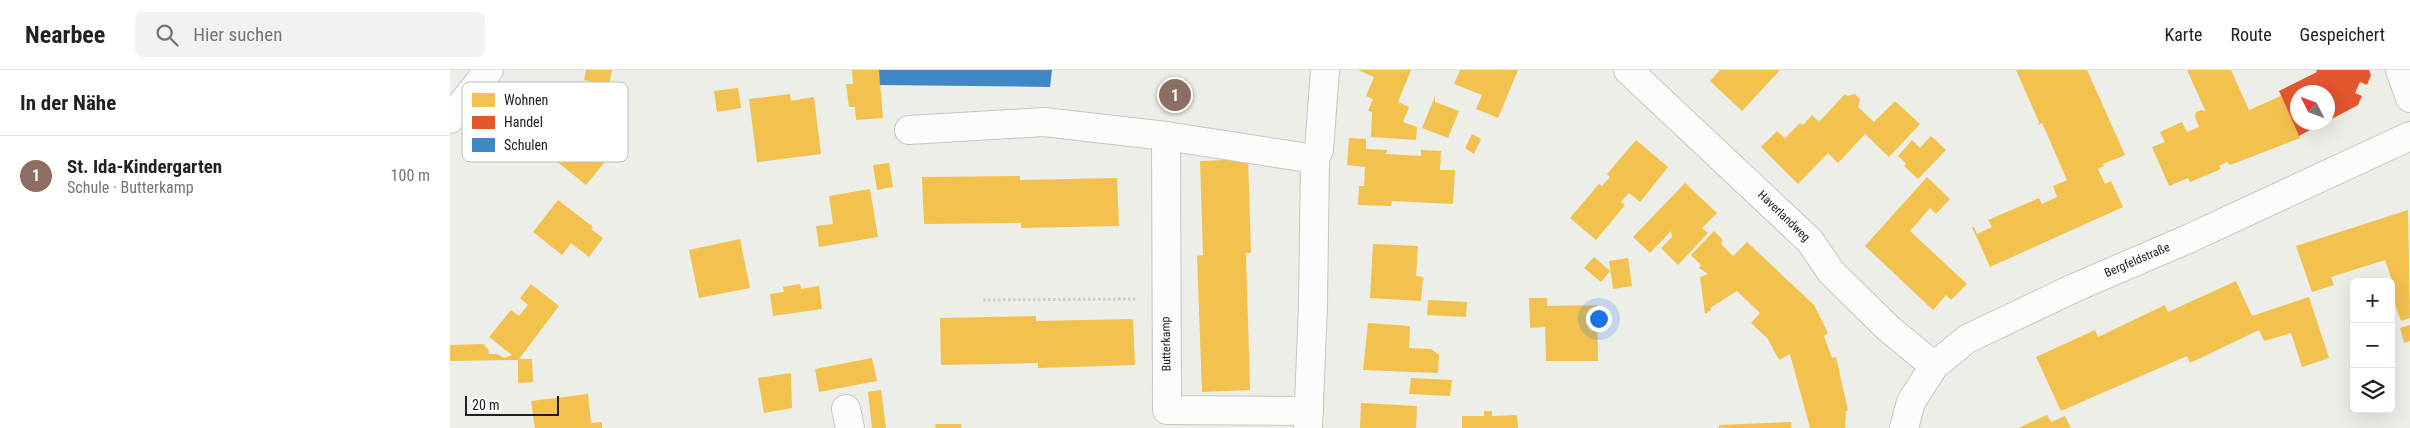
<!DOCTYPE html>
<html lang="de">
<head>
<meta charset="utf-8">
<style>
  :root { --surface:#fff; --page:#f2f2f2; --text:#222; --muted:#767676; --line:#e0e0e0; --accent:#0b8043 }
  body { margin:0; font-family:"Roboto Condensed",sans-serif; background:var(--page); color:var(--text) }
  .controls { position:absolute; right:15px; bottom:15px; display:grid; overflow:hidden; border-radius:8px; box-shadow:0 5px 20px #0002 }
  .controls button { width:45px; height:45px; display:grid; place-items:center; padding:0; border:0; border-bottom:1px solid var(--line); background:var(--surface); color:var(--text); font:25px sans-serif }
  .compass { position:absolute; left:1840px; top:15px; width:45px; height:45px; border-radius:50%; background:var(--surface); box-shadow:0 5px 20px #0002; rotate:312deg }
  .scale { position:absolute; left:15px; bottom:12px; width:94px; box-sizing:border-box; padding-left:5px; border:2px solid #202020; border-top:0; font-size:14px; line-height:18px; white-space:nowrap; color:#202020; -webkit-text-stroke:4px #fff; paint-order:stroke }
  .you { position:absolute; left:1148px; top:248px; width:18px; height:18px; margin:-12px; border:4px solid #fff; border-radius:50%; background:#1a73e8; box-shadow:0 0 0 8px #1a73e833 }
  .badge { display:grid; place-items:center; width:32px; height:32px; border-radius:50%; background:var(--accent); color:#fff; font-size:16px; font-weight:700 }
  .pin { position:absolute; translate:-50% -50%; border:2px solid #fff; box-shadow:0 1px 5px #0006 }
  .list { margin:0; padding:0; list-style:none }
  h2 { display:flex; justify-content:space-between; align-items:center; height:65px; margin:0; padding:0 20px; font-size:21px }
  h2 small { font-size:16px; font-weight:400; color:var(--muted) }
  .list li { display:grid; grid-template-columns:32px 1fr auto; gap:15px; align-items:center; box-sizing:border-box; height:80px; padding:0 20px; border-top:1px solid var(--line) }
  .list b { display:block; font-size:19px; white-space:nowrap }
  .list p { margin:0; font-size:16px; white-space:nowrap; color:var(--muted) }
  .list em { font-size:16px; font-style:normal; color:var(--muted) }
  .icon { flex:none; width:28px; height:28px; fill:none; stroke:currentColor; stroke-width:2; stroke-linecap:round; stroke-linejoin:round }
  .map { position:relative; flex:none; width:1960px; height:358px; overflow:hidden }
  header { display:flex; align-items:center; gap:30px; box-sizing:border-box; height:70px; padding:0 25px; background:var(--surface); border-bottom:1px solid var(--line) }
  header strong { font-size:24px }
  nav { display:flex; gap:28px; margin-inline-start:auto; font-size:18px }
  .search { width:350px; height:45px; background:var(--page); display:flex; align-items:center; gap:12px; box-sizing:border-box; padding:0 18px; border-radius:8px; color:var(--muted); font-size:19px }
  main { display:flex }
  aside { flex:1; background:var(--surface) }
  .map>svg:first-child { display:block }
  .homes { fill:#f2c14e }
  .shops { fill:#e4572e }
  .schools { fill:#3f88c5 }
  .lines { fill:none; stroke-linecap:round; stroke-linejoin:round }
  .minor-casing { stroke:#c5c5c3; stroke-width:30 }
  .path { stroke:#d2cbc6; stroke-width:3; stroke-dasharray:2.5 2.5; stroke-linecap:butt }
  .minor { stroke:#fcfcfc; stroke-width:28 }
  .labels { text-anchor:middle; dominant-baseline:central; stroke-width:5; stroke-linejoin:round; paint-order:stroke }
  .street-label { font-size:12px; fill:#202020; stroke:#fff }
  .key { fill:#fff; stroke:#bcbcbc; stroke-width:1 }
  .key-label { font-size:14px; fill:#202020 }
</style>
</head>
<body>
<header>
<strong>Nearbee</strong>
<div class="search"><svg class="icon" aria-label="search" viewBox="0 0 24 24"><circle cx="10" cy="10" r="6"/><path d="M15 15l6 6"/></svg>Hier suchen</div>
<nav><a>Karte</a><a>Route</a><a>Gespeichert</a></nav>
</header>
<main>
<aside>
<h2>In der Nähe<small></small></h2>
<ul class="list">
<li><span class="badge" style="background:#8d6e63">1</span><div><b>St. Ida-Kindergarten</b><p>Schule · Butterkamp</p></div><em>100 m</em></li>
</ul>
</aside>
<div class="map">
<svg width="1960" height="358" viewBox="0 0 1960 358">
  <rect width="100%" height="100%" fill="#eeeee9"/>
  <!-- homes -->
  <g class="homes">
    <path d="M136,0H162L159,15L134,10Z"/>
    <path d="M402,0H429L433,48L406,50L405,37H399L396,14H403Z"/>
    <path d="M908,0H961L948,32L959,37L953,52L967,57L966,70L921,67L922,42L918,41L923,29L916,26L924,7Z"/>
    <path d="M1010,0H1068L1048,48L1026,39L1032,25L1004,14Z"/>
    <path d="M1270,0H1330L1292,41L1260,11Z"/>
    <path d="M1566,0H1637L1675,85L1653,94L1654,96L1648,99L1655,114L1661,111L1673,137L1540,197L1522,157H1524L1527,164L1542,157L1538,150L1589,128L1592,134L1607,127L1603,116L1617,110L1592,53L1588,55L1589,52Z"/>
    <path d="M1737,0H1781L1799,40L1831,26L1850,68L1780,95L1777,92L1769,96L1771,99L1740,112L1738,108L1719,116L1702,77L1715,72L1710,62L1732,52L1737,62L1749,57L1745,47L1746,42L1752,40L1756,42Z"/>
    <path d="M288,18L291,38L267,42L264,21Z"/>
    <path d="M340,24L341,31L364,27L371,84L307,92L299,29Z"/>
    <path d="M1395,24L1397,26L1405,24L1410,29L1408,37L1424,52L1445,31L1470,54L1439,87L1415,64L1388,93L1378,83L1348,114L1311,77L1327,61L1335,68L1350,53L1353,55L1362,45L1369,52Z"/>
    <path d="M985,26V32L1009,41L998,68L972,58Z"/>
    <path d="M110,41L162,83L136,115L84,73Z"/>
    <path d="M1022,64L1031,69L1024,84L1015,78Z"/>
    <path d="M1481,66L1496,80L1468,109L1454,96L1456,93L1448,86L1462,70L1470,78Z"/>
    <path d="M899,68L916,69V79L937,80L936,84L971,86V80L991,81L990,100H1005L1003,134L942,131L941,136L908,135L909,116H914L915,97L897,95Z"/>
    <path d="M1186,70L1218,97L1190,132L1179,123L1171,132L1175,135L1146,170L1120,148L1149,114L1152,116L1160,107L1157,104Z"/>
    <path d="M798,89L801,183H796L800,320L752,322L747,186L753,185L750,91Z"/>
    <path d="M439,93L443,117L427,120L423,95Z"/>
    <path d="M570,106V110L667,108L669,156L571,158V153L474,154L472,107Z"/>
    <path d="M1477,107L1500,129L1486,144L1480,138L1460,161L1517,214L1501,230L1496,225L1483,240L1415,176Z"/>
    <path d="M1235,113L1267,143L1252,158L1258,163L1228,195L1211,178L1222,167L1221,161L1200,183L1183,167Z"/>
    <path d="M420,119L428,167L369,177L366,156L383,154L379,126Z"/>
    <path d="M108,130L143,157L141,159L153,168L139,187L121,173L112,185L83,162Z"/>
    <path d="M1958,140L1960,248L1951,251L1941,222L1943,213L1935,190L1881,207L1884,215L1862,222L1846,176Z"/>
    <path d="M1264,161L1273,170L1271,174L1283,186L1297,172L1364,235L1378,263L1374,266L1382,288L1386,287L1398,340L1396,341L1395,358H1360L1340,284L1329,290L1318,269L1301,253L1310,243L1287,221L1260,238L1261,240L1255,244L1250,207L1258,204L1249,198L1251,195L1241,185Z"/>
    <path d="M290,169L300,218L249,228L239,180Z"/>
    <path d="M923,174L968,176L966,206L973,207L971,231L920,228Z"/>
    <path d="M1144,187L1160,201L1151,212L1134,198Z"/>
    <path d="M1178,188L1182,216L1163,219L1159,191Z"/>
    <path d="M1786,211L1802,246L1859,227L1879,288L1852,297L1841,263L1814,271L1809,260L1740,293L1737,286L1611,341L1586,287L1645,260L1648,267L1715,235L1718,242Z"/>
    <path d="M81,214L109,236L69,289H82L83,312L68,313V290L0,291V275L33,274L38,279L39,284H47L54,288L62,285L39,267L61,240L69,246L78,235L70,228Z"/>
    <path d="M350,214L351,219L369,216L372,239L323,246L320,224L334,222L333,217Z"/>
    <path d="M1079,228H1097V236L1147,235L1148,291H1096L1095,257L1080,258Z"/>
    <path d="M978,230L1017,232L1016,247L977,245Z"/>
    <path d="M586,246V251L683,249L685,295L588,298V293L491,295L490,248Z"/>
    <path d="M918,253L960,256L959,278L981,279L989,285L988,303L913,300Z"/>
    <path d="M1960,255V271L1954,273L1950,258Z"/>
    <path d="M422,288L427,311L369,322L365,299Z"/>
    <path d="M341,303L342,338L314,343L308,308Z"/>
    <path d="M961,308L1002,310L1000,326L959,324Z"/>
    <path d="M431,320L436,358H422L418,322Z"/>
    <path d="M138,324L141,353L152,352V358H85L81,331Z"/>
    <path d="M911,333L967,336L966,358H910Z"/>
    <path d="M1034,341H1042V346L1067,345L1068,358H1012V346H1034Z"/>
    <path d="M1597,345L1601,352L1615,346L1621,358H1568Z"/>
    <path d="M1341,352V358H1269V355Z"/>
    <path d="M485,354H511V358H486Z"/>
  </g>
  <!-- shops -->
  <path class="shops" d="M1866,0H1919L1921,5L1917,15L1910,12L1905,23L1912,26L1908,35L1878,51V22H1848V52H1875L1849,66L1829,21L1867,2Z"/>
  <!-- schools -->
  <path class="schools" d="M429,0H602L600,17L430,15Z"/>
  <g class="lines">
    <defs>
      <g id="minor">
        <path d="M1178,0L1360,171L1381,202L1438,258L1484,296"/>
        <path d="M1950,0L1960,28"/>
        <path d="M0,49L39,0"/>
        <path d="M459,60L594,52L716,66"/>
        <path d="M396,339L400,358"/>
        <path d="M859,341L717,340L716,66L865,89"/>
        <path d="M858,358L863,235L865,89L869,80L875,0"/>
        <path d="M1454,358L1461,332L1484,296L1517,269L1624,218L1738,169L1960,66"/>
      </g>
    </defs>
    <!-- minor casing -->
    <use href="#minor" class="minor-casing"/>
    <!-- path -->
    <path class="path" d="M533,230L687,229"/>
    <!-- minor -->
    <use href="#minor" class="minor"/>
  </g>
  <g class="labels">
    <!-- street labels -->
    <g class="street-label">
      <text transform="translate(1334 146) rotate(44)">Haverlandweg</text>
      <text transform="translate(1687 190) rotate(-23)">Bergfeldstraße</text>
      <text transform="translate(716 274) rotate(-91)">Butterkamp</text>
    </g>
  </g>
  <!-- legend -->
  <rect x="12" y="12" width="166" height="80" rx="8" class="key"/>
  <rect x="22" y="23" width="23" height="14" fill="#f2c14e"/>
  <rect x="22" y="46" width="23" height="13" fill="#e4572e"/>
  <rect x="22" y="68" width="23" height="14" fill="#3f88c5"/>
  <g class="key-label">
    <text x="54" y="35">Wohnen</text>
    <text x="54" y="57">Handel</text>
    <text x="54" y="80">Schulen</text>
  </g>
</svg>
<div class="controls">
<button>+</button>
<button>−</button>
<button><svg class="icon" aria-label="layers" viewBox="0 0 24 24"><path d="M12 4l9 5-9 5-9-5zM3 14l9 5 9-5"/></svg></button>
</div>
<svg class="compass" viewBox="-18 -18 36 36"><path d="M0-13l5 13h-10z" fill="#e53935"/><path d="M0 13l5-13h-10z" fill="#767676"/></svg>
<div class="scale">20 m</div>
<div class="you"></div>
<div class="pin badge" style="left:725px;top:25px;background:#8d6e63">1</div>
</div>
</main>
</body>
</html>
